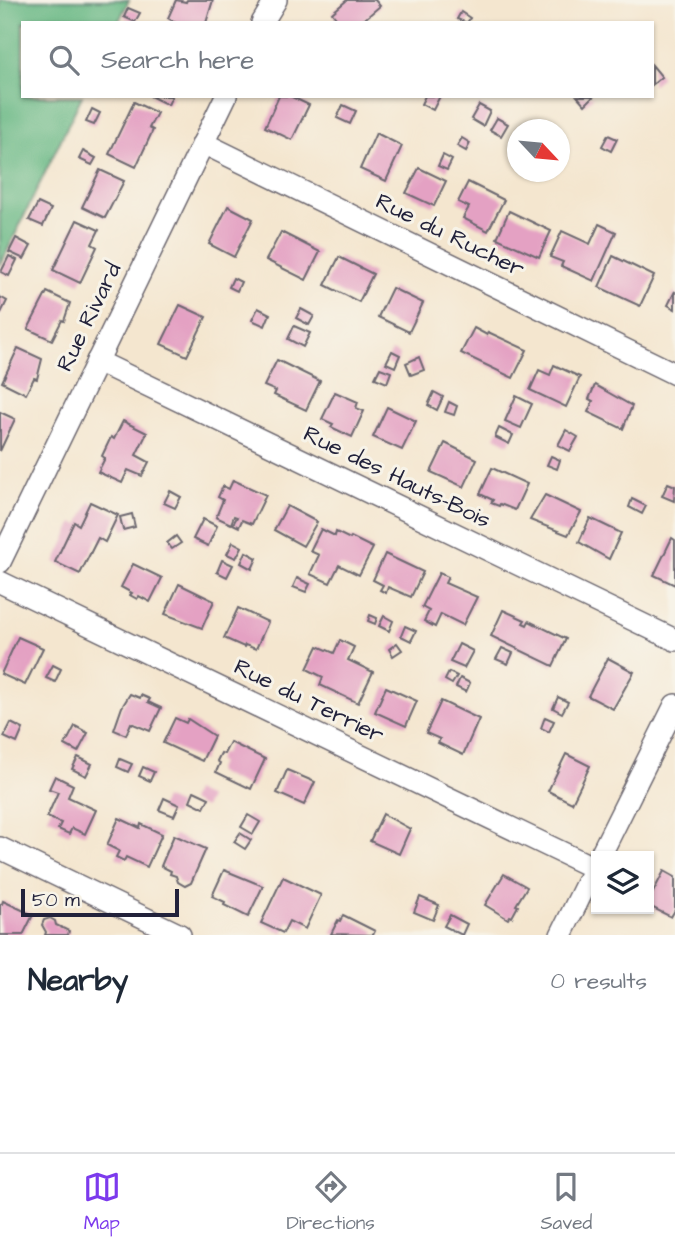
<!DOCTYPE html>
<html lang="en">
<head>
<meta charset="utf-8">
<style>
  :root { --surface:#fff; --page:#f2f2f3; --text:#1f2937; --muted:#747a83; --line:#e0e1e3; --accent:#7c3aed }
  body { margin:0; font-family:"Architects Daughter",sans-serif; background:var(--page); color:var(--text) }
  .controls { position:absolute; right:21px; bottom:21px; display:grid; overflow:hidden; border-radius:0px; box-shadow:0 2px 5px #0004 }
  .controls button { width:63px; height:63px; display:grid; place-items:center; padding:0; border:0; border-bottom:2px solid var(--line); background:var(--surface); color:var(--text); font:35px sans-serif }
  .compass { position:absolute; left:507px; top:119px; width:63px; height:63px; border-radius:50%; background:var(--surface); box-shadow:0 2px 5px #0004; rotate:116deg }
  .scale { position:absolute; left:21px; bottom:18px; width:158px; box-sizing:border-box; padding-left:7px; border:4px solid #22223b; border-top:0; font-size:19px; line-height:24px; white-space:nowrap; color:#22223b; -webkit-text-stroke:5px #f7f3e8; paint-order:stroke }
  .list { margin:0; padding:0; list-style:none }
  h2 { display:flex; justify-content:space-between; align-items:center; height:91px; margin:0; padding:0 28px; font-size:30px }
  h2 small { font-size:23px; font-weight:400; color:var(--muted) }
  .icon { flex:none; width:38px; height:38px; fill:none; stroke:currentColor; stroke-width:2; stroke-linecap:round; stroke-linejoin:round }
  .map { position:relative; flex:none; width:675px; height:935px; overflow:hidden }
  .search { position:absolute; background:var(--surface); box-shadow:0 2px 5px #0004; left:21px; right:21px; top:21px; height:77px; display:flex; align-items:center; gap:18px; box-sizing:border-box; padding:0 24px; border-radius:0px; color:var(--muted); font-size:26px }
  .sheet { height:217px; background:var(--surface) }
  nav { display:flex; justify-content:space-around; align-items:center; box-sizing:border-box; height:98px; border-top:2px solid var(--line); background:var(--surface); font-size:19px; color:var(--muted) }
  nav a { display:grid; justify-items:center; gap:4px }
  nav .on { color:var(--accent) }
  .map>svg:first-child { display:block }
  .forest { fill:#68b884; stroke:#456d60; stroke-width:2 }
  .building { fill:#e4a1c3 }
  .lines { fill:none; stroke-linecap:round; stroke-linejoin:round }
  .street-casing { stroke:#6c676f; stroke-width:24 }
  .street { stroke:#fff; stroke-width:21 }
  .labels { text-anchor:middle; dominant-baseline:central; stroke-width:6; stroke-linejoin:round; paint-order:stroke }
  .street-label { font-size:23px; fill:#22223b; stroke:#f7f3e8 }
</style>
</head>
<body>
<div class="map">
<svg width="675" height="935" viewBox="0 0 675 935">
  <rect width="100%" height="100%" fill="#f7f3e8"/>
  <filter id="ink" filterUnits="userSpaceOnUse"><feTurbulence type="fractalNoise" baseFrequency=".0143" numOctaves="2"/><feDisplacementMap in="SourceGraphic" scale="14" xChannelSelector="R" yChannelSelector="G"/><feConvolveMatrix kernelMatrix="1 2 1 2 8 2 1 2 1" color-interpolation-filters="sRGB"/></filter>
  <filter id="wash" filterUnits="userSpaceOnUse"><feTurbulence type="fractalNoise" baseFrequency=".00686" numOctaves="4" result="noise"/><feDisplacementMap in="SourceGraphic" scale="28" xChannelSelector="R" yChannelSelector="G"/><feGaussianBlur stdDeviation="1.57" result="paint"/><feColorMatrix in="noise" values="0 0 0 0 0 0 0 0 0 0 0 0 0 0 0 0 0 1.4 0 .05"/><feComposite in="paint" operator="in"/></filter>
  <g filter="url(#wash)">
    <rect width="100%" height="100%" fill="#f4e6cf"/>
    <!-- forest -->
    <path class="forest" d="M0,0H129L118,23H23V96H82L0,266Z"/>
    <g id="blocks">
      <!-- building -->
      <g class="building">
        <path d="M176,0L186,2L187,0H213L206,23H176L168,18Z"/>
        <path d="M347,0H375L380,6L360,23H340L332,13Z"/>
        <path d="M128,8L140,13L135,22L124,17Z"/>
        <path d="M461,12L470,18L467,23L457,19Z"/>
        <path d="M652,65L662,77L652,85Z"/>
        <path d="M150,96H172L168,105Z"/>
        <path d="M279,96H290L309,105L292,140L265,127Z"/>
        <path d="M425,96H440L433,110L421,104Z"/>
        <path d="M577,96H594L585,105Z"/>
        <path d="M134,102L157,113L149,128L153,130L136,167L109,154Z"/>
        <path d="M343,105L356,111L350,124L337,118Z"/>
        <path d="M479,105L490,111L483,126L471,119Z"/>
        <path d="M92,109L100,113L94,125L86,122Z"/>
        <path d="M497,118L508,124L501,136L490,130Z"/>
        <path d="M376,133L402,146L386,181L360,169Z"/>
        <path d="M608,135L617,139L611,151L602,146Z"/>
        <path d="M462,138L470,143L466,151L457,146Z"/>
        <path d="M83,151L96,158L92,165L79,159Z"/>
        <path d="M443,155L452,160L447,170L438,166Z"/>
        <path d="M419,168L446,181L434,206L406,193Z"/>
        <path d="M100,170L124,181L105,218L82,207Z"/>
        <path d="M468,182L504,200L488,231L463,218L469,207L458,202Z"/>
        <path d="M38,203L51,209L43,226L29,220Z"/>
        <path d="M228,206L253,219L234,257L209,244Z"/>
        <path d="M509,211L551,231L539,257L497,238Z"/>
        <path d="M77,220L99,230L92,244L97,247L80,283L53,270Z"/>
        <path d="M599,224L616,232L594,281L561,266L563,262L550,257L562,231L590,244Z"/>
        <path d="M281,232L320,252L306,280L266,260Z"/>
        <path d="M16,238L31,246L24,259L9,252Z"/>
        <path d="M9,256L17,260L9,276L1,272Z"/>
        <path d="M613,256L654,276L640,306L599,287Z"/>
        <path d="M339,257L373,274L359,302L325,285Z"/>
        <path d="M233,278L241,282L237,291L229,287Z"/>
        <path d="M392,288L423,303L409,332L378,317Z"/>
        <path d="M675,291V309L668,305Z"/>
        <path d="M47,292L70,303L64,321L62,320L52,340L28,329Z"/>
        <path d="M0,297L7,301L0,315Z"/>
        <path d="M180,305L206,317L187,356L161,344Z"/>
        <path d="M258,308L270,314L265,326L252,320Z"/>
        <path d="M301,309L314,316L309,325L296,318Z"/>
        <path d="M294,326L310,333L303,347L288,339Z"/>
        <path d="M474,328L487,335L488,332L527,350L513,378L461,353Z"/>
        <path d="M18,348L42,359L37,379L34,378L26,394L2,382Z"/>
        <path d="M392,351L400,355L395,367L386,363Z"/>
        <path d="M419,357L424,370L411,375L406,363Z"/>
        <path d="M277,360L320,381L306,410L274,395L276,391L264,386Z"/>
        <path d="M554,365L580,377L566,407L530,390L539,370L550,375Z"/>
        <path d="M380,368L391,372L387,383L375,378Z"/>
        <path d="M595,385L632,406L623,429L588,412L593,401L589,399Z"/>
        <path d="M335,392L358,402L356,408L364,411L352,437L331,427L333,424L322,419Z"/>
        <path d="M434,392L443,397L437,410L428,405Z"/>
        <path d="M516,396L532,404L521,428L505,421Z"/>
        <path d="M449,402L457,406L454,415L445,412Z"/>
        <path d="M387,407L416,421L402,450L373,437Z"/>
        <path d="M0,412L15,419L0,451Z"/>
        <path d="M123,421L147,433L136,455L149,462L142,476L128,470L122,483L98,472L105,458L102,456L111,437L114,439Z"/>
        <path d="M499,428L513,435L509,444L495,437Z"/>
        <path d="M566,430L578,437L570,451L558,445Z"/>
        <path d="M445,443L477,459L464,487L431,472Z"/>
        <path d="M551,456L560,460L557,469L547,465Z"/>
        <path d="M492,468L527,484L515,510L500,504L499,506L491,503L493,500L480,494Z"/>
        <path d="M233,480L266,495L252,524L242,520L239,527L233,524L237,517L234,516L231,524L216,517L223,500L218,497L223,486L229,489Z"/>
        <path d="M668,483L675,486L674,501L662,496Z"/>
        <path d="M170,491L181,497L175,508L164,503Z"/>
        <path d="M545,495L581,512L568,535L530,520Z"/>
        <path d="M632,499L646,506L642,514L629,507Z"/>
        <path d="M90,502L118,515L105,542L98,538L80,574L55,562L74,522L79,525Z"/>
        <path d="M287,506L317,522L303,546L274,530Z"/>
        <path d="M132,514L135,527L123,530L120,517Z"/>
        <path d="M590,518L621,533L609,559L579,542Z"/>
        <path d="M203,519L217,526L208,546L193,539Z"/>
        <path d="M321,529L335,536L336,532L350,539L351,537L373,548L359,575L339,565L330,583L310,574L319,555L310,551Z"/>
        <path d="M176,536L181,543L172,549L167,543Z"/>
        <path d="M672,538L675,540V585L654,575Z"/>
        <path d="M233,542L242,547L236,558L227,554Z"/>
        <path d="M246,552L257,558L252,569L241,563Z"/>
        <path d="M385,554L423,572L411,597L388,587L386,593L380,590L383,585L373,580Z"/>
        <path d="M222,560L233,565L227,577L217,572Z"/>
        <path d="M133,564L162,578L150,602L139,596L137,599L130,595L132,593L121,587Z"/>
        <path d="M439,573L448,577L445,583L477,597L463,625L441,614L435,627L424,621L429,611L422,607Z"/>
        <path d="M297,578L310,584L306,592L293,587Z"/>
        <path d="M179,584L214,601L202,628L165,614Z"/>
        <path d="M238,608L268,622L256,649L245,645L244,647L224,638Z"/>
        <path d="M503,610L525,620L523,623L527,625L529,621L566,639L553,666L491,636Z"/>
        <path d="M370,615L377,618L375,624L368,621Z"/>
        <path d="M384,616L393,621L389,631L379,626Z"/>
        <path d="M405,626L416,631L411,641L401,636Z"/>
        <path d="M18,637L43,648L25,685L1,674Z"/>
        <path d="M340,640L354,647L348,660L373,672L358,703L320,685L323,677L307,669L318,646L334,653Z"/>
        <path d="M397,643L402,650L393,656L389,649Z"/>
        <path d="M459,644L473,651L464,668L450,662Z"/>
        <path d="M502,648L513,653L508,664L496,659Z"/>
        <path d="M608,658L634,672L613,709L588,696Z"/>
        <path d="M53,665L61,669L55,682L46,678Z"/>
        <path d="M449,672L457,676L452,684L445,680Z"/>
        <path d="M460,678L470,683L466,692L456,687Z"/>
        <path d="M386,687L417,701L406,726L375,712Z"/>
        <path d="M130,694L140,698L141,695L150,699L148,702L161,708L150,731L131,723L126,735L114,730L122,707Z"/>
        <path d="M558,697L568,702L562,713L553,708Z"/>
        <path d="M441,701L479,719L463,755L438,743L440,739L426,733Z"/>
        <path d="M545,717L554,721L549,732L541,728Z"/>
        <path d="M175,718L186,723L188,719L214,736L202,761L163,743Z"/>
        <path d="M11,723L23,729L17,743L4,737Z"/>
        <path d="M75,726L88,733L78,752L65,745Z"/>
        <path d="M230,742L265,759L251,789L216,772L220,763L217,761L221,753L224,754Z"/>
        <path d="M566,754L590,766L572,803L548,791Z"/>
        <path d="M78,757L92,764L86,776L72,769Z"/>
        <path d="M120,759L132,764L128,772L117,767Z"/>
        <path d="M143,767L154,772L150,781L139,776Z"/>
        <path d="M287,770L315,782L304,805L277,793Z"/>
        <path d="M55,776L73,785L68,797L96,810L85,834L72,828L69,834L58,829L61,823L47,817L58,792L49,789Z"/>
        <path d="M194,791L209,798L204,808L190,801Z"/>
        <path d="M164,798L179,805L174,816L159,810Z"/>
        <path d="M383,814L410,829L399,854L370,841Z"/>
        <path d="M248,815L260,822L253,834L241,827Z"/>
        <path d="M119,818L140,828L141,824L162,834L147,867L126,857L124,861L116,857L119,851L107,845Z"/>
        <path d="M240,833L251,840L245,849L234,842Z"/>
        <path d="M174,835L206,849L191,883L185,886L178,882L176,876L170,874L171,871L161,866Z"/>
        <path d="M224,870L263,886L248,917L224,905L225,902L212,896Z"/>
        <path d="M664,871L675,877V910L671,917L649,906V900Z"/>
        <path d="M504,874L527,887L516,905L518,906L512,917L510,916L508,919L485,905Z"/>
        <path d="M283,877L321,895L305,929L289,921L283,933L261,923Z"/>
        <path d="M420,897L439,905L433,920L414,912Z"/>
        <path d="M3,901L33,915L23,935H0V904H2Z"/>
        <path d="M343,915L375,931L373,935L331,934L338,920L340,921Z"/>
        <path d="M450,915L467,924L462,935L444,926Z"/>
        <path d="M50,918L55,921L56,925L69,931L68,935H45L46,932L42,925L44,920Z"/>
      </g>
    </g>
  </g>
  <g filter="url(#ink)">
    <use href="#blocks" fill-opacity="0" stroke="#6c676f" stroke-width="2"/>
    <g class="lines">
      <defs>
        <g id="street">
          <path d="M262,23L276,0"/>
          <path d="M203,143L675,374"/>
          <path d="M97,361L675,640"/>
          <path d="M0,562L226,96"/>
          <path d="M0,582L594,868"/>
          <path d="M0,848L180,935"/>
          <path d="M600,856L675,705"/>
          <path d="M561,935L596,864"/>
        </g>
      </defs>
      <!-- street casing -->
      <use href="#street" class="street-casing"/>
      <!-- street -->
      <use href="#street" class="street"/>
    </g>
  </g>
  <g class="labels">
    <!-- street labels -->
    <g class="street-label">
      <text transform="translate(450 235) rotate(26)">Rue du Rucher</text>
      <text transform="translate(89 317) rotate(-64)">Rue Rivard</text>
      <text transform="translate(397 477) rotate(26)">Rue des Hauts-Bois</text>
      <text transform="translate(309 701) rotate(26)">Rue du Terrier</text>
    </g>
  </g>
</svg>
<div class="controls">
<button><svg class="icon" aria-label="layers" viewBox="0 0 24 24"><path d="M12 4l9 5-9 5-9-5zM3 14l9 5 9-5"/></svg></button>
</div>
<svg class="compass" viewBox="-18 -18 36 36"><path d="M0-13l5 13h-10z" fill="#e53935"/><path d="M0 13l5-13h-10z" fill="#747a83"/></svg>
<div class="scale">50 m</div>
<div class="search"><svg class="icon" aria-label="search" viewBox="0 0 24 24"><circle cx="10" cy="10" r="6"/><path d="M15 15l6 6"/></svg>Search here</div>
</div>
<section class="sheet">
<h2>Nearby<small>0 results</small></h2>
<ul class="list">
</ul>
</section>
<nav>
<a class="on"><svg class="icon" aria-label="map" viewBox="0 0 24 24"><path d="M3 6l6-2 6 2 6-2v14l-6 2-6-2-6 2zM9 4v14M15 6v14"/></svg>Map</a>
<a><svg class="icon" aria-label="directions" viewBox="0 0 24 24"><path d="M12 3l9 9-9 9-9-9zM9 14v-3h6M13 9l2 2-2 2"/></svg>Directions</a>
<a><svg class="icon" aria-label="saved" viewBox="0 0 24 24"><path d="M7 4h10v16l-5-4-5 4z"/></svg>Saved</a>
</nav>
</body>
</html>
